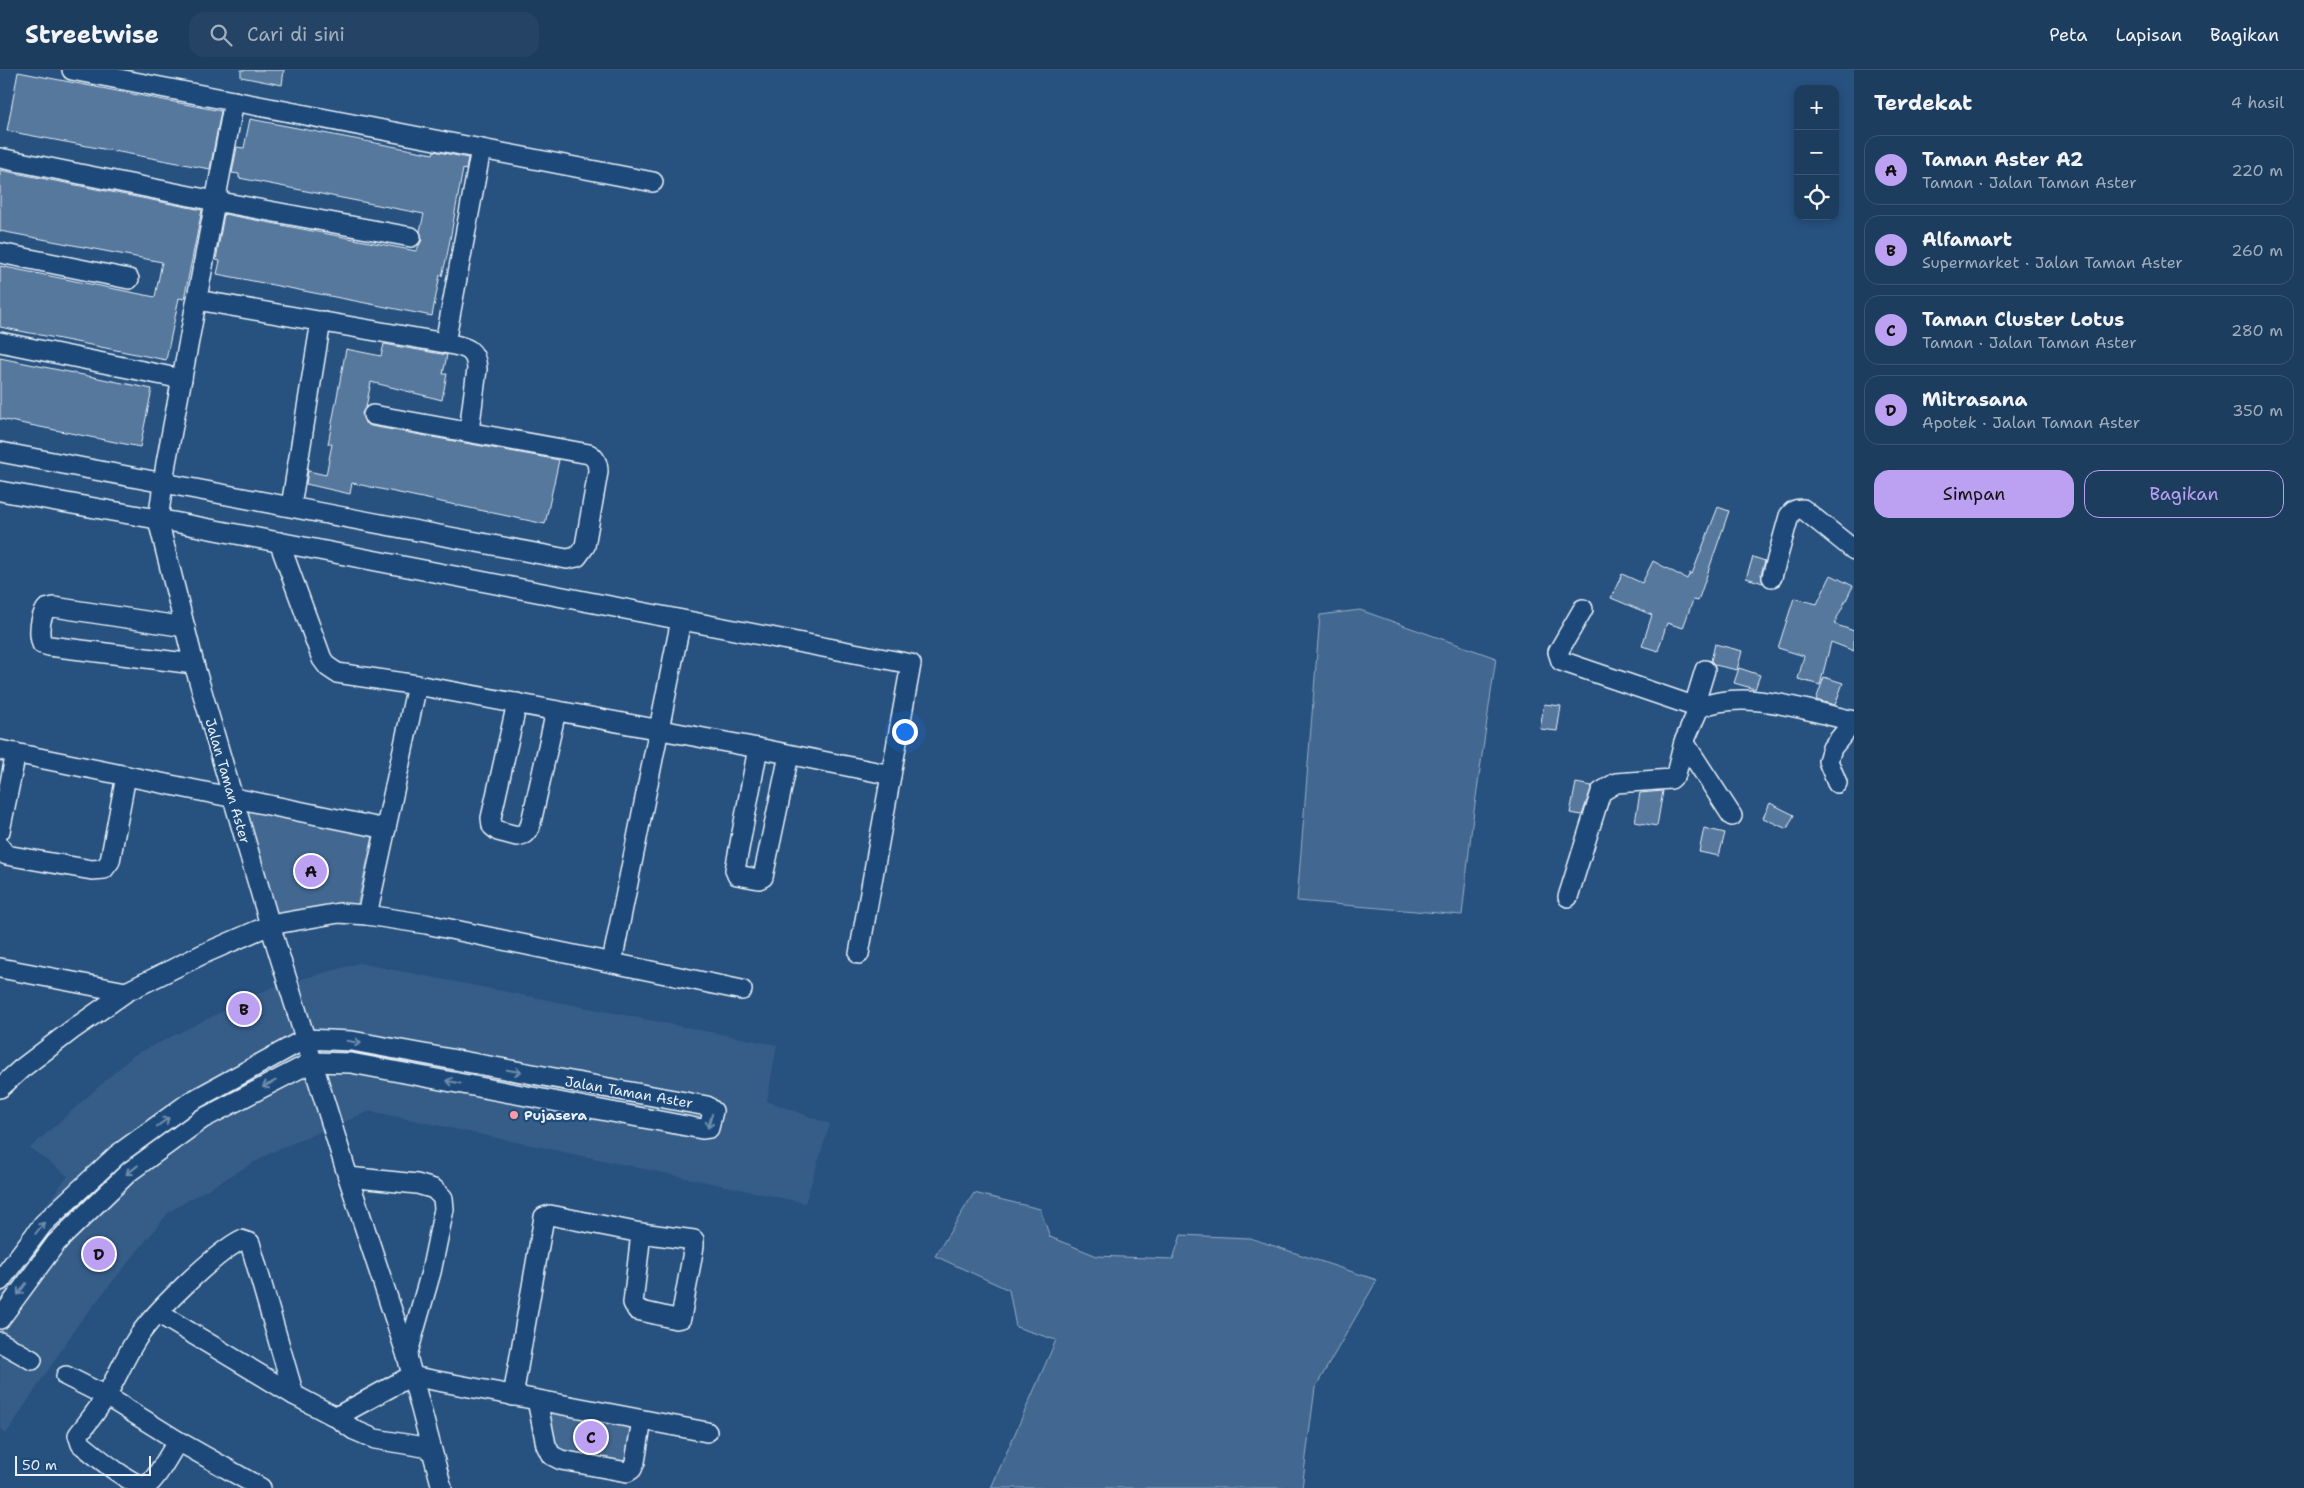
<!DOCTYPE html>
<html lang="id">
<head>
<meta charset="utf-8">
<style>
  :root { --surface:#1d3d5f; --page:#254465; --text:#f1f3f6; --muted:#a0aebd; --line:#3b5674; --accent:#bca0f2 }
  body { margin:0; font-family:"Shantell Sans",sans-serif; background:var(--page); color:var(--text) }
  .controls { position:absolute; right:15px; top:15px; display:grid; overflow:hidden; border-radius:10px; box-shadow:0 2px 8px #0003 }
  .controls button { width:45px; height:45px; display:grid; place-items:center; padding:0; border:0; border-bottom:1px solid var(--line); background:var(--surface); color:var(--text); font:25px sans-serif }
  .scale { position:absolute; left:15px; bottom:12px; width:136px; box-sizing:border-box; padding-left:5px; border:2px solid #e8f1f8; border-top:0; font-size:14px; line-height:18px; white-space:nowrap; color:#e8f1f8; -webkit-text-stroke:4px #1f4a7a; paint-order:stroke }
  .you { position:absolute; left:904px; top:661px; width:18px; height:18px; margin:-12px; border:4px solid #fff; border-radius:50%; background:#1a73e8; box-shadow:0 0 0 8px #1a73e833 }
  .badge { display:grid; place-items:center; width:32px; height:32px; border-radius:50%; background:var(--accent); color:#111; font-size:16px; font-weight:700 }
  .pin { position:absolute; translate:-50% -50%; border:2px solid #fff; box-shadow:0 1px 5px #0006 }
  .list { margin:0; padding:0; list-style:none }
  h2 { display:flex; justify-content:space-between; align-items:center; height:65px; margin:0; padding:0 20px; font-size:21px }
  h2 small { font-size:16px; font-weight:400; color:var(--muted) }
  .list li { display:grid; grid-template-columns:32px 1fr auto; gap:15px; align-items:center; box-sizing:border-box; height:70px; margin:0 10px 10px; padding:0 10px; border:1px solid var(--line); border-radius:15px }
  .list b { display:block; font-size:19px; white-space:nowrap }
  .list p { margin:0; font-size:16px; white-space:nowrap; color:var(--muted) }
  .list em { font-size:16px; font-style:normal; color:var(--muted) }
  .actions { display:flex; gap:10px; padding:15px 20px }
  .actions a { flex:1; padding:11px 0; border:1px solid var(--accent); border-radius:15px; text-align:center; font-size:18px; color:var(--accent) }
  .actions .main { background:var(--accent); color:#111 }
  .icon { flex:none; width:28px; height:28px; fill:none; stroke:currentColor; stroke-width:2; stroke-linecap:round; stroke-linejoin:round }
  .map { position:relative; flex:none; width:1854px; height:1418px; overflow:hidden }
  header { display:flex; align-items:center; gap:30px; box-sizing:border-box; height:70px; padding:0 25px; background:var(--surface); border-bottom:1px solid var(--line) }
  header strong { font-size:24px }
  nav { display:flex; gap:28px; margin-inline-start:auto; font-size:18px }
  .search { width:350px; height:45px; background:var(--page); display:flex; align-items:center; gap:12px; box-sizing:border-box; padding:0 18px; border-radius:15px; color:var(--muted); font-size:19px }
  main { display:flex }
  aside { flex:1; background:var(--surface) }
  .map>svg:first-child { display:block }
  .built { fill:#355d88 }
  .green { fill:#436891; stroke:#96acc4 }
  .building { fill:#57789d; stroke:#e8f1f8 }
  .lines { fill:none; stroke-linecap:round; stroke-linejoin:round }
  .minor-casing { stroke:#e8f1f8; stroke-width:22 }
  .minor { stroke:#1f4a7a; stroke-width:19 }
  .oneway { stroke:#6f8dac }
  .poi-dot { fill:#ff9aa2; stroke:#1f4a7a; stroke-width:2 }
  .labels { text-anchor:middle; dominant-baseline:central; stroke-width:4.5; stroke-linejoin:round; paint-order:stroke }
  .street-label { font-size:14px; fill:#e8f1f8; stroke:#1f4a7a }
  .poi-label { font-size:14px; font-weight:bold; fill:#e8f1f8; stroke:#1f4a7a; text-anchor:start }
</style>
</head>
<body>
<header>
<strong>Streetwise</strong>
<div class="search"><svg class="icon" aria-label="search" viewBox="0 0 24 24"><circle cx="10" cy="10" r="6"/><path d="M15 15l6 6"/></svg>Cari di sini</div>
<nav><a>Peta</a><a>Lapisan</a><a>Bagikan</a></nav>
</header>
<main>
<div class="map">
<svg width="1854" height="1418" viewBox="0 0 1854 1418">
  <rect width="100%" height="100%" fill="#27517f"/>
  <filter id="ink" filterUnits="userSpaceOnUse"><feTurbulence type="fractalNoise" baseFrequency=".02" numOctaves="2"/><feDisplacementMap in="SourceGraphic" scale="10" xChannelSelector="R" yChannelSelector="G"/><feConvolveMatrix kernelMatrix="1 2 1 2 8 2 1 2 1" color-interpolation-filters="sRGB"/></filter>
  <g filter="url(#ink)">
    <!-- built -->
    <path class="built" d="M359,893L777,975L767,1031L830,1054L805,1133L370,1041L272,1082L170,1141L79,1253L6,1364L0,1358V1194L68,1106L30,1078L134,985L270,918Z"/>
    <!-- green -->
    <g class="green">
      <path d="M1360,540L1496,588L1472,755L1462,845L1297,831L1320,545Z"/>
      <path d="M235,731L374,761L356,841L273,852Z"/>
      <path d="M974,1123L1040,1139L1050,1167L1097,1186L1173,1189L1181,1165L1250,1168L1377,1210L1315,1318L1302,1418H991L1056,1270L1016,1257L1009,1220L935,1186Z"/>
      <path d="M541,1334L637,1353L628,1397L553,1384Z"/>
    </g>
    <!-- building -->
    <g class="building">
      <path d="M241,0H284L282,15L241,7Z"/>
      <path d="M18,2L221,41L210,99L7,61Z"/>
      <path d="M250,49L433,84L434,81L468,88L466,100L463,99L447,186L442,206L440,205L432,246L217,204L220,191L216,190L224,144L416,181L422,170L420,161L424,144L239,108V104L232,103L237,77L244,78Z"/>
      <path d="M0,100L202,140L184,229L179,228L166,290L0,257V196L155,227L162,192L0,161Z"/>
      <path d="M384,274L447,285L443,304H447L442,330L371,312L366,337L362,343L365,353L371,356L559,390L545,454L352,413L350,424L306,414L308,401L326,405L332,374H328L346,279L381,286Z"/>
      <path d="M0,288L152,319L140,377L0,349Z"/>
      <path d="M1718,437L1729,441L1698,531L1693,530L1683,558L1667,553L1658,581L1642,576L1652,545L1611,528L1622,504L1642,513L1653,491L1687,509L1690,503L1692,504Z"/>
      <path d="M1753,487L1765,491L1761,504L1763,513L1746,508Z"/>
      <path d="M1831,505L1853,516L1834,554L1854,561V581L1831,572L1820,615L1798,609L1804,586L1778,578L1794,528L1817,534Z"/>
      <path d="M1715,574L1742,581L1737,600L1715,595L1711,591Z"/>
      <path d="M1739,598L1760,605L1755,619L1734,613Z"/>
      <path d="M1824,607L1843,613L1835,635L1816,630Z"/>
      <path d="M1544,634L1561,636L1557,661L1540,659Z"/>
      <path d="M1576,713L1592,716L1582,745L1570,743Z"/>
      <path d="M1663,721L1657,756L1635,752L1640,723Z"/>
      <path d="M1770,733L1794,745L1787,759L1763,748Z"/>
      <path d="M1704,758L1725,763L1719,786L1699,782Z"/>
    </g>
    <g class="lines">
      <defs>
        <g id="minor">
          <path d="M72,0L653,112"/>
          <path d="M234,31L166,393L158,450L194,594L270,855L348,1107L407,1286L442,1418"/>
          <path d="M0,88L215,131L411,167"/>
          <path d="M0,183L129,209"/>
          <path d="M197,230L445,273C464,277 476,277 477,299L469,361"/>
          <path d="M0,272L182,309"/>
          <path d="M445,273L481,79"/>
          <path d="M0,382C189,419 378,453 567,489L577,487L585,476L598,402C598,393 596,388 589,384L373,345"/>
          <path d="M0,421L179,453L911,594L859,884"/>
          <path d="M291,436L321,251"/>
          <path d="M279,472L322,589L328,597L337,603L417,615L758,678L891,705"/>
          <path d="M1772,507L1789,446C1793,440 1796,439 1803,439L1854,480"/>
          <path d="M1583,539L1558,582L1561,591L1699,638"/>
          <path d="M185,557L54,537L46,539C40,548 38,563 42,574L49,576L194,594"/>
          <path d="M517,633L491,748L492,756L498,761L517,766L524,764L530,757L556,641"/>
          <path d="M1694,636L1705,600"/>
          <path d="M1684,672L1732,746"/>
          <path d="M758,678L735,800L737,805L759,809L763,807L789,685"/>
          <path d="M0,680L386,759"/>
          <path d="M1837,713L1828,691L1832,678L1854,651"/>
          <path d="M0,761L16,683"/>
          <path d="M0,777L6,785L92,800L104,799L110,791L126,706"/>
          <path d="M1568,827L1601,722L1616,713L1671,709L1676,704L1684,672L1699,638C1745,618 1807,641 1854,651"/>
          <path d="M367,845L417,615"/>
          <path d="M612,892L681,550"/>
          <path d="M0,898L126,922"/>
          <path d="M0,1018L21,999L72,960L126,922L203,884L270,855L339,843L367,845L426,854L742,920"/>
          <path d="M348,1107L417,1114L434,1119L443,1128L444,1139L431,1202L407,1286"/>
          <path d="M0,1211L43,1154L117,1085L190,1032L305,969L352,971L707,1036L713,1041L709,1058L702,1059L351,993L312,992L202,1049L129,1102L56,1173L0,1249"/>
          <path d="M158,1243L294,1325L336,1347L354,1360L375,1369L430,1378"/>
          <path d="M0,1272L32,1290"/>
          <path d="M66,1306L106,1326L178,1371L261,1418"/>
          <path d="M513,1326L544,1147L550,1145L641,1163L694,1170V1176L681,1248L676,1249L637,1240L633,1233L641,1163"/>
          <path d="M537,1330L546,1375L551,1385L561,1390L627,1402L632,1399L635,1392L642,1350"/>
          <path d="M336,1347L411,1306L707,1362"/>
          <path d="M178,1371C171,1381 156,1411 146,1416C134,1418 91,1382 81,1374L78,1365C88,1352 99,1339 107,1324C117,1307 125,1287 136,1270C152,1244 214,1184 241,1170L250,1173L294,1325"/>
        </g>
      </defs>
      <!-- minor casing -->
      <use href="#minor" class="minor-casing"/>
      <!-- minor -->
      <use href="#minor" class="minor"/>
    </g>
    <!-- one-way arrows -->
    <defs><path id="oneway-shaft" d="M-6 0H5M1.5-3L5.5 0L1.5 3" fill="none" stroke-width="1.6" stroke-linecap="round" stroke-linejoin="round" transform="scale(1.25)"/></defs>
    <g class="oneway">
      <use href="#oneway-shaft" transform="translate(354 972) rotate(9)"/>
      <use href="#oneway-shaft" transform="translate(514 1001) rotate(10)"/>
      <use href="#oneway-shaft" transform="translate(453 1012) rotate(-169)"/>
      <use href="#oneway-shaft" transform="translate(269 1014) rotate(153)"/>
      <use href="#oneway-shaft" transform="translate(710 1051) rotate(107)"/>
      <use href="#oneway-shaft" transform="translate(163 1052) rotate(-36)"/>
      <use href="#oneway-shaft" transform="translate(132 1100) rotate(142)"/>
      <use href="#oneway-shaft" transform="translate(40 1158) rotate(-51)"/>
      <use href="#oneway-shaft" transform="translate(22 1219) rotate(126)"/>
    </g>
  </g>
  <!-- markers -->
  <circle class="poi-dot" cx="514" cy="1045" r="5"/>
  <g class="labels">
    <!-- street labels -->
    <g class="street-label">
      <text transform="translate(228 711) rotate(74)">Jalan Taman Aster</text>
      <text transform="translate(629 1022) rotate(10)">Jalan Taman Aster</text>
    </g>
    <!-- poi labels -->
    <g class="poi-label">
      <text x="524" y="1045">Pujasera</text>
    </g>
  </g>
</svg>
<div class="controls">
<button>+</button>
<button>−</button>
<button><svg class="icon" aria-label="locate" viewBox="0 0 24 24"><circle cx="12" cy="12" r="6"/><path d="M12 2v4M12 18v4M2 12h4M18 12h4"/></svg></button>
</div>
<div class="scale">50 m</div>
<div class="you"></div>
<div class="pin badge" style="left:311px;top:801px">A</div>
<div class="pin badge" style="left:244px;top:939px">B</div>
<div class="pin badge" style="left:591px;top:1367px">C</div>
<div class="pin badge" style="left:99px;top:1184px">D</div>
</div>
<aside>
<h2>Terdekat<small>4 hasil</small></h2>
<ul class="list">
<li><span class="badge">A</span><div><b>Taman Aster A2</b><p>Taman · Jalan Taman Aster</p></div><em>220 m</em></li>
<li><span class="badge">B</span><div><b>Alfamart</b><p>Supermarket · Jalan Taman Aster</p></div><em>260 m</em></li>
<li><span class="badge">C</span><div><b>Taman Cluster Lotus</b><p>Taman · Jalan Taman Aster</p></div><em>280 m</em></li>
<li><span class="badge">D</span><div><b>Mitrasana</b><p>Apotek · Jalan Taman Aster</p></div><em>350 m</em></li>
</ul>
<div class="actions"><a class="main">Simpan</a><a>Bagikan</a></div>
</aside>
</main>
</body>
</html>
